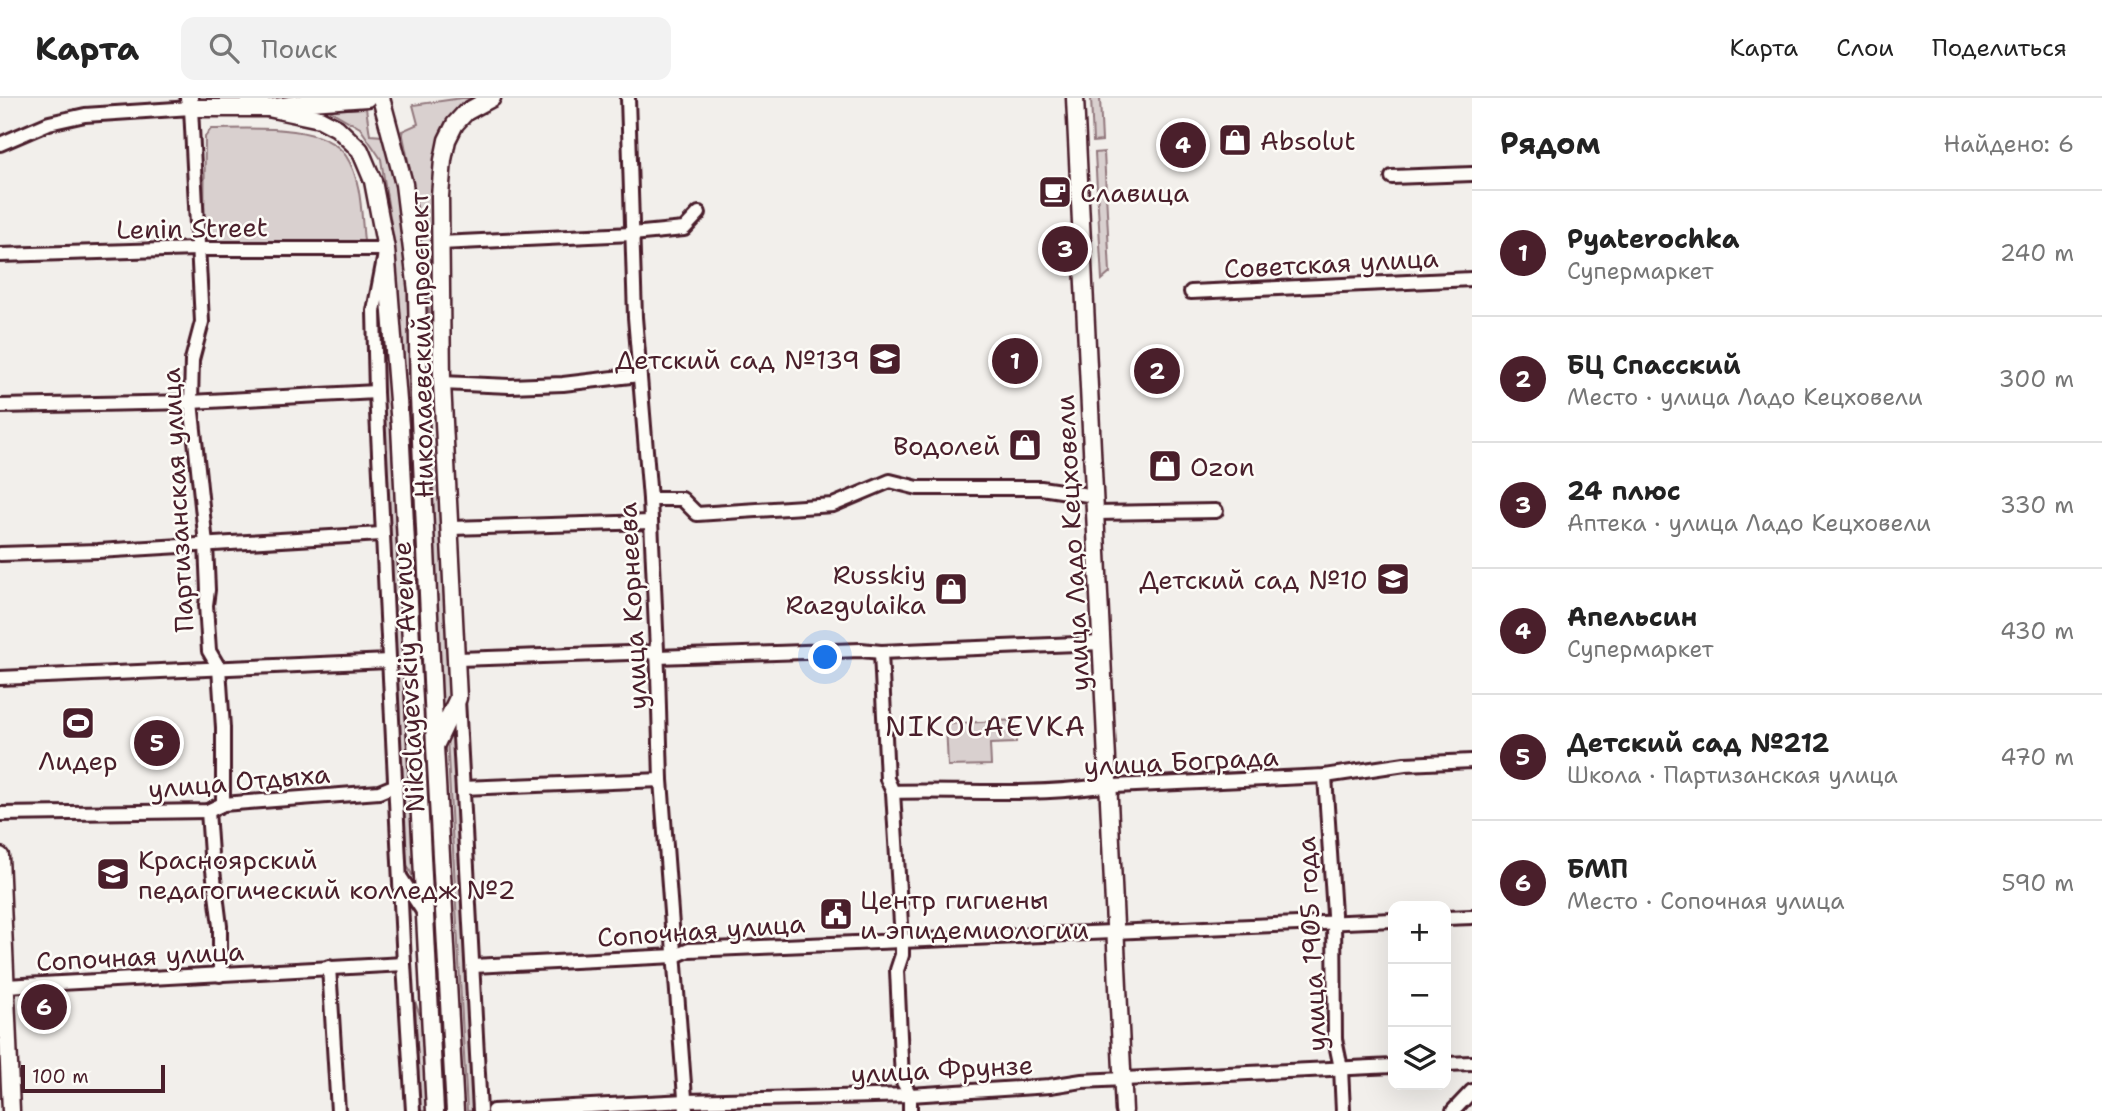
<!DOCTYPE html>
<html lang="ru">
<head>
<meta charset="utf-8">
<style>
  :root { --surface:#fff; --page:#f2f2f2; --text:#222; --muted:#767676; --line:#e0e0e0; --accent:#4a1f2b }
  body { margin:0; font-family:"Shantell Sans",sans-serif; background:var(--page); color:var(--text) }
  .controls { position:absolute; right:21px; bottom:21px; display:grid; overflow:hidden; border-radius:14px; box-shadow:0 7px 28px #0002 }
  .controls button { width:63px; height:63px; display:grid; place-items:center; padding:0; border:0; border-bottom:2px solid var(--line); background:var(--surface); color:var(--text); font:35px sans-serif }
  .scale { position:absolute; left:21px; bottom:18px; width:144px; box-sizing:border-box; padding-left:7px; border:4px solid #4a1f2b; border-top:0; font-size:19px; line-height:24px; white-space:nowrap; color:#4a1f2b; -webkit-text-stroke:5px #fdfcf7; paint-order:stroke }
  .you { position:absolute; left:826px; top:560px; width:24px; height:24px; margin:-18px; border:5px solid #fff; border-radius:50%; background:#1a73e8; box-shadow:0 0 0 10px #1a73e833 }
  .badge { display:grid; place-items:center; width:46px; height:46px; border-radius:50%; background:var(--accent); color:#fff; font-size:23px; font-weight:700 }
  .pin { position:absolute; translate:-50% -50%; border:4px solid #fff; box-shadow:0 2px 7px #0006 }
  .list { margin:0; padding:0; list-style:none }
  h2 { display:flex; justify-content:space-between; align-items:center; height:91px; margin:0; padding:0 28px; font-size:30px }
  h2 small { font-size:23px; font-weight:400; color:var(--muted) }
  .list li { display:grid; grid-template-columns:46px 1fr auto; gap:21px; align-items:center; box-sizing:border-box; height:126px; padding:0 28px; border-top:2px solid var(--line) }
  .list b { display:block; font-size:26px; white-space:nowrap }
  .list p { margin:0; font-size:23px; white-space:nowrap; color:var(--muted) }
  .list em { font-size:23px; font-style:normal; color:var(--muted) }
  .icon { flex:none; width:38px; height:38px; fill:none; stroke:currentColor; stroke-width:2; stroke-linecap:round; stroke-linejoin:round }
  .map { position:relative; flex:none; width:1472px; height:1013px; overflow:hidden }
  header { display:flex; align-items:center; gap:42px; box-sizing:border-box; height:98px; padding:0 35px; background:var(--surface); border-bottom:2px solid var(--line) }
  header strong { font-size:33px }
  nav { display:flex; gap:38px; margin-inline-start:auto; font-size:24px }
  .search { width:490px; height:63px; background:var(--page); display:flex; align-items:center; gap:18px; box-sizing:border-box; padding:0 24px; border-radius:14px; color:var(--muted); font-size:26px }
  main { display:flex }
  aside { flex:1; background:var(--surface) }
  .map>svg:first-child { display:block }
  .green { fill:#d9d0cf; stroke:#92787d; stroke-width:2 }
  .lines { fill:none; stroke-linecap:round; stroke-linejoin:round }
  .minor-casing { stroke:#4a1f2b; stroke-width:18 }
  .major-casing { stroke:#4a1f2b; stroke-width:21 }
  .minor { stroke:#fdfcf7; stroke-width:12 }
  .major { stroke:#fdfcf7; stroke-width:16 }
  .labels { text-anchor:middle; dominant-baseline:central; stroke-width:5; stroke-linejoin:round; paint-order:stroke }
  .poi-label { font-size:26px; fill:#4a1f2b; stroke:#fdfcf7; text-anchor:start }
  .street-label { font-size:26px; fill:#4a1f2b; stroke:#fdfcf7 }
  .neighbourhood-label { font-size:28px; letter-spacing:2px; fill:#4a1f2b; stroke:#fdfcf7 }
</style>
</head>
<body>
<header>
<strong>Карта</strong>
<div class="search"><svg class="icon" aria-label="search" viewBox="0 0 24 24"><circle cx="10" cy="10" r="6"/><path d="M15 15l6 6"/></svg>Поиск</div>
<nav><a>Карта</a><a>Слои</a><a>Поделиться</a></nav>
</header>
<main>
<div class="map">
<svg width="1472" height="1013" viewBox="0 0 1472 1013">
  <rect width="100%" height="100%" fill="#f2efeb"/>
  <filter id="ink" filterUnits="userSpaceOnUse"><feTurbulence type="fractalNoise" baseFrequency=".0143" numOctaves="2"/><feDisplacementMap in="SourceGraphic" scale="14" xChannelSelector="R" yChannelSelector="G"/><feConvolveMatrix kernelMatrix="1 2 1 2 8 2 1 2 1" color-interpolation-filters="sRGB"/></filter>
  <g filter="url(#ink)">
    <!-- green -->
    <g class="green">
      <path d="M462,0H470C440,24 437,44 434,80L438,320C429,286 431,249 429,213C424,153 415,93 402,33L418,26L413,7Z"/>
      <path d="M1091,0H1100L1102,43L1093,44Z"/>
      <path d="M366,10L370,37L383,38L405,132L412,320H406L394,145L381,61L360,30L329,12Z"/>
      <path d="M211,31C246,31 324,24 346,58C362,82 361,116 364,143L210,147L204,136L205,39Z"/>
      <path d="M1104,54L1110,175L1102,182L1095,55Z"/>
      <path d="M383,242L388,276L415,783L406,765L382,291Z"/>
      <path d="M428,332L439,382L450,594L447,612L440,622Z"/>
      <path d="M1015,622L1016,645L990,646L991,667L948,668L946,626Z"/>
      <path d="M454,628L473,1013H467L447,639Z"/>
      <path d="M415,903L422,924L426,1013H420Z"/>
    </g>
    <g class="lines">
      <defs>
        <g id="minor">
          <path d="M628,0L635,219L650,401L658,574L661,682L686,1013"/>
          <path d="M0,46L49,25L85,17L191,10L202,224L192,262L191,304L206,446L208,492L206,507L209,553L219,570L223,630V706L208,713L211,756L220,828V877"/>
          <path d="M1392,79L1472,76"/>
          <path d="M440,145L632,136L684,131L699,115"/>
          <path d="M0,157L197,151H386L374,213L376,294L404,866L413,1013"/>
          <path d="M1191,194L1472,181"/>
          <path d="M442,285L510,288L563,286L639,277"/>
          <path d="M0,308L191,304L376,294"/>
          <path d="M650,401H682L697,416L833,407L890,383L918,390H1041L1095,398"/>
          <path d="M1096,415L1216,413"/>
          <path d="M451,430L651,424"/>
          <path d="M0,456L98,453L381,436"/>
          <path d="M881,554L887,681L893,694L902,842V857L897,872L902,982L910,997V1013"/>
          <path d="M458,561L657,554V559L861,552L881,554L1102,545"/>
          <path d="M0,580L389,563"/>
          <path d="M458,601L480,1013"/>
          <path d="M1325,678L1334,816L1335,941L1341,970L1343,1013"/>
          <path d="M463,690L661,682"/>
          <path d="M893,694C960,692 1026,698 1093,689L1325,678L1405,666L1472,663"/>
          <path d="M0,716L208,713L223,706L379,694L396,687"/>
          <path d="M401,780L426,818"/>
          <path d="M1446,820L1472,819"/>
          <path d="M473,868L675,858L689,852L1393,822"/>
          <path d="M329,869L338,1013"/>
          <path d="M6,888L404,866"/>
          <path d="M1446,966L1472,965"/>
          <path d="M493,1013L686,1003L910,997L1050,988L1082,983L1393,968"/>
          <path d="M1453,1013L1472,993"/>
        </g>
        <g id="major">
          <path d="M189,0L191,10H268L311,4L367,0"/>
          <path d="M381,0L404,86L417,193L419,299L435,648L455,1013"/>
          <path d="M1075,0L1124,1013"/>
          <path d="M268,10L320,21L337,30L360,52L373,83L386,151L400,328L435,1013"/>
          <path d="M436,646L458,600L442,285L440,98L443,62L447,42L455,26L466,14L492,0"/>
          <path d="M0,758L11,1013"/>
        </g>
      </defs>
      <!-- minor casing -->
      <use href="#minor" class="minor-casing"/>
      <!-- major casing -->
      <use href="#major" class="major-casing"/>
      <!-- minor -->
      <use href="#minor" class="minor"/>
      <!-- major -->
      <use href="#major" class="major"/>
    </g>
  </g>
  <!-- icons -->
  <defs>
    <symbol id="shop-square" viewBox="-11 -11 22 22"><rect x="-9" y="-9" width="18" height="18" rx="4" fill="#4a1f2b" stroke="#fdfcf7"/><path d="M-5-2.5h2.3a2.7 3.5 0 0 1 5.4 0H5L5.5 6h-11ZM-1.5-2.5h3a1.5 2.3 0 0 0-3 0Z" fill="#fff"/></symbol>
    <symbol id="cafe-square" viewBox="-11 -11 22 22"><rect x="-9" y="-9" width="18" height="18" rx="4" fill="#4a1f2b" stroke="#fdfcf7"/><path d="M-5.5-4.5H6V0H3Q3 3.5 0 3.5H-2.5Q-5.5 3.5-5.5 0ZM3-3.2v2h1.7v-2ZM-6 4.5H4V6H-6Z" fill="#fff"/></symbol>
    <symbol id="school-square" viewBox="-11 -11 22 22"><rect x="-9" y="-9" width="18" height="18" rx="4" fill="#4a1f2b" stroke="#fdfcf7"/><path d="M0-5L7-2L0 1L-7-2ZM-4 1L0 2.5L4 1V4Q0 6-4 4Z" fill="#fff"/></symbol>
    <symbol id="stadium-square" viewBox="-11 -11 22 22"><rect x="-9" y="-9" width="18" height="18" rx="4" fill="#4a1f2b" stroke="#fdfcf7"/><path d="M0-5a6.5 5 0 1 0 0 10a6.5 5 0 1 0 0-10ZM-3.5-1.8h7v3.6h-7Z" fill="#fff"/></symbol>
    <symbol id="university-square" viewBox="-11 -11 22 22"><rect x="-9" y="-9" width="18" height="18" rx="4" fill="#4a1f2b" stroke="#fdfcf7"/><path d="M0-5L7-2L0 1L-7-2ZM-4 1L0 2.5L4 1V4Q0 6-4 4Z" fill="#fff"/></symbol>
    <symbol id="civic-square" viewBox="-11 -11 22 22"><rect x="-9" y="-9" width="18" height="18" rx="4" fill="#4a1f2b" stroke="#fdfcf7"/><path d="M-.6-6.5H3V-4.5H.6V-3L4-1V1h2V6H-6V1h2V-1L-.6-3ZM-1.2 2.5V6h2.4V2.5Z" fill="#fff"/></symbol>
  </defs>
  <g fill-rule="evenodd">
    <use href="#shop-square" x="1216" y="23" width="38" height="38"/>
    <use href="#cafe-square" x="1036" y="75" width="38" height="38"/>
    <use href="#school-square" x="866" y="242" width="38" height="38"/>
    <use href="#shop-square" x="1006" y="328" width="38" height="38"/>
    <use href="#shop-square" x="1146" y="349" width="38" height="38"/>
    <use href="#school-square" x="1374" y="462" width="38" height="38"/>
    <use href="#shop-square" x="932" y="472" width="38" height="38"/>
    <use href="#stadium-square" x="59" y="606" width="38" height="38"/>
    <use href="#university-square" x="94" y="757" width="38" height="38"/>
    <use href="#civic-square" x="817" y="797" width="38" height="38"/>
  </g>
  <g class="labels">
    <!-- poi labels -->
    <g class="poi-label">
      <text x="1260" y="42">Absolut</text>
      <text x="1080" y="94">Славица</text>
      <text x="860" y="261" text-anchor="end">Детский сад №139</text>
      <text x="1000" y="347" text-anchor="end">Водолей</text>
      <text x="1190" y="368">Ozon</text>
      <text x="926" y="476" text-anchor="end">Russkiy<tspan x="926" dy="30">Razgulaika</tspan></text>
      <text x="1368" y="481" text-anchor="end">Детский сад №10</text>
      <text x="78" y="662" text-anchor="middle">Лидер</text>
      <text x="138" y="761">Красноярский<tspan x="138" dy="30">педагогический колледж №2</tspan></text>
      <text x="860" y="801">Центр гигиены<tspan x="860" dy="30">и эпидемиологии</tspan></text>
    </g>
    <!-- street labels -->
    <g class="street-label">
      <text transform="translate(192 130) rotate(-1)">Lenin Street</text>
      <text transform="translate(1331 165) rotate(-3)">Советская улица</text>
      <text transform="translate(421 247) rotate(-91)">Николаевский проспект</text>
      <text transform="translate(177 402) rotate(-93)">Партизанская улица</text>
      <text transform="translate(1072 445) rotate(-93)">улица Ладо Кецховели</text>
      <text transform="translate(632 508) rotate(-93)">улица Корнеева</text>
      <text transform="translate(408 579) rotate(-93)">Nikolayevskiy Avenue</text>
      <text transform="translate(1181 663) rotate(-3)">улица Бограда</text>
      <text transform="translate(239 683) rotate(-5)">улица Отдыха</text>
      <text transform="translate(701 832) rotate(-4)">Сопочная улица</text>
      <text transform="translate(1311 846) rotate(-93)">улица 1905 года</text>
      <text transform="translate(140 858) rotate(-3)">Сопочная улица</text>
      <text transform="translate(942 971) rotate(-3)">улица Фрунзе</text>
    </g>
    <!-- neighbourhood labels -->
    <g class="neighbourhood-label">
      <text x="986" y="628">NIKOLAEVKA</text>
    </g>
  </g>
</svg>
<div class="controls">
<button>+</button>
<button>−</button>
<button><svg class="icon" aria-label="layers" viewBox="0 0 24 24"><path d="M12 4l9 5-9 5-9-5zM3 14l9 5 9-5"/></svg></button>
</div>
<div class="scale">100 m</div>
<div class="you"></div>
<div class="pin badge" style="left:1015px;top:263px">1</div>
<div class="pin badge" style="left:1157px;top:273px">2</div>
<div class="pin badge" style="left:1065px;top:151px">3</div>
<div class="pin badge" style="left:1183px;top:47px">4</div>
<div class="pin badge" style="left:157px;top:645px">5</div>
<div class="pin badge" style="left:44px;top:909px">6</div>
</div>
<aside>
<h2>Рядом<small>Найдено: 6</small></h2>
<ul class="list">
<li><span class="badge">1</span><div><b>Pyaterochka</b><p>Супермаркет</p></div><em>240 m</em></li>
<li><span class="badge">2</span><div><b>БЦ Спасский</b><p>Место · улица Ладо Кецховели</p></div><em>300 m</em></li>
<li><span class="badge">3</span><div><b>24 плюс</b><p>Аптека · улица Ладо Кецховели</p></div><em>330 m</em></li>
<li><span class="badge">4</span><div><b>Апельсин</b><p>Супермаркет</p></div><em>430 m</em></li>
<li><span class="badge">5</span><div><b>Детский сад №212</b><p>Школа · Партизанская улица</p></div><em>470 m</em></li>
<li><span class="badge">6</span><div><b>БМП</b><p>Место · Сопочная улица</p></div><em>590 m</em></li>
</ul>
</aside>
</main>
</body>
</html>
